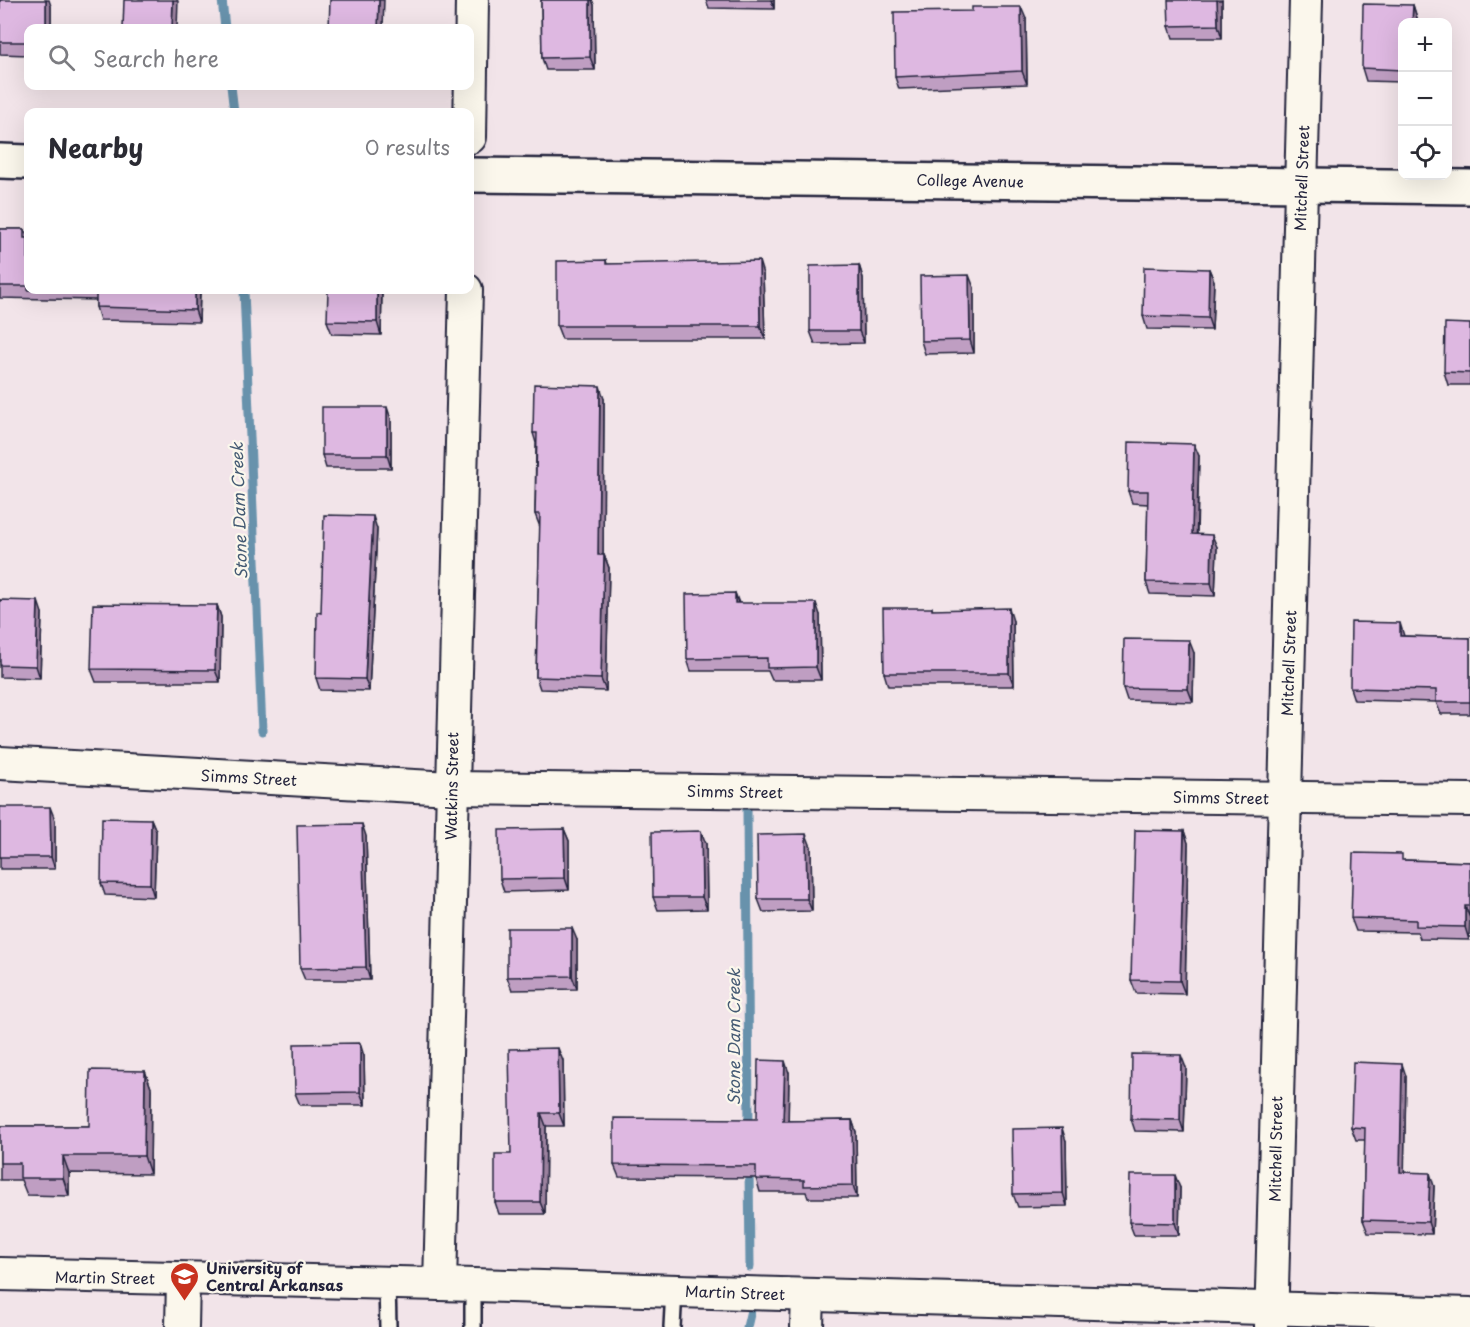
<!DOCTYPE html>
<html lang="en">
<head>
<meta charset="utf-8">
<style>
  :root { --surface:#fff; --page:#f7f7f7; --text:#2b2b33; --muted:#7c7c81; --line:#e1e1e2 }
  body { margin:0; font-family:"Playpen Sans",sans-serif; background:var(--page); color:var(--text) }
  .controls { position:absolute; right:18px; top:18px; display:grid; overflow:hidden; border-radius:12px; box-shadow:0 6px 24px #0002 }
  .controls button { width:54px; height:54px; display:grid; place-items:center; padding:0; border:0; border-bottom:2px solid var(--line); background:var(--surface); color:var(--text); font:30px sans-serif }
  .list { margin:0; padding:0; list-style:none }
  h2 { display:flex; justify-content:space-between; align-items:center; height:78px; margin:0; padding:0 24px; font-size:26px }
  h2 small { font-size:20px; font-weight:400; color:var(--muted) }
  .icon { flex:none; width:33px; height:33px; fill:none; stroke:currentColor; stroke-width:2; stroke-linecap:round; stroke-linejoin:round }
  .map { position:relative; flex:none; width:1470px; height:1327px; overflow:hidden }
  .search { position:absolute; background:var(--surface); box-shadow:0 6px 24px #0002; left:24px; top:24px; width:450px; height:66px; display:flex; align-items:center; gap:15px; box-sizing:border-box; padding:0 21px; border-radius:12px; color:var(--muted); font-size:22px }
  .panel { position:absolute; background:var(--surface); box-shadow:0 6px 24px #0002; left:24px; top:108px; width:450px; height:186px; border-radius:12px }
  .map>svg:first-child { display:block }
  .lines { fill:none; stroke-linecap:round; stroke-linejoin:round }
  .stream { stroke:#6792ac; stroke-width:9 }
  .lane-casing { stroke:#22223b; stroke-width:20 }
  .street-casing { stroke:#22223b; stroke-width:36 }
  .secondary-casing { stroke:#22223b; stroke-width:38 }
  .lane { stroke:#fbf7ec; stroke-width:15 }
  .street { stroke:#fbf7ec; stroke-width:32 }
  .secondary { stroke:#fbf7ec; stroke-width:33 }
  .wall { fill:#bf9ec2; stroke:#22223b; stroke-width:1.5 }
  .shaded-wall { fill:#9b819e; stroke:#22223b; stroke-width:1.5 }
  .building { fill:#deb8e1; stroke:#22223b; stroke-width:1.5 }
  .labels { text-anchor:middle; dominant-baseline:central; stroke-width:4.5; stroke-linejoin:round; paint-order:stroke }
  .street-label { font-size:15px; fill:#22223b; stroke:#fbf7ec }
  .poi-label { font-size:15px; font-weight:bold; fill:#22223b; stroke:#fbf7ec; text-anchor:start }
  .water-label { font-size:16px; font-style:italic; fill:#445a73; stroke:#fbf7ec }
</style>
</head>
<body>
<div class="map">
<svg width="1470" height="1327" viewBox="0 0 1470 1327">
  <rect width="100%" height="100%" fill="#f2e4e9"/>
  <filter id="ink" filterUnits="userSpaceOnUse"><feTurbulence type="fractalNoise" baseFrequency=".0167" numOctaves="2"/><feDisplacementMap in="SourceGraphic" scale="12" xChannelSelector="R" yChannelSelector="G"/><feConvolveMatrix kernelMatrix="1 2 1 2 8 2 1 2 1" color-interpolation-filters="sRGB"/></filter>
  <g filter="url(#ink)">
    <g class="lines">
      <!-- stream -->
      <g class="stream">
        <path d="M222,0L225,28"/>
        <path d="M231,86L234,112"/>
        <path d="M244,290L262,731"/>
        <path d="M747,807L749,1129"/>
        <path d="M749,1167L750,1267"/>
        <path d="M747,1327L751,1310"/>
      </g>
      <defs>
        <g id="lane">
          <path d="M387,1282L388,1327"/>
          <path d="M473,1327V1285"/>
          <path d="M672,1327L674,1290"/>
        </g>
        <g id="street">
          <path d="M470,137L472,0"/>
          <path d="M0,763L451,788L1470,800"/>
          <path d="M0,1274L440,1284L1470,1314"/>
          <path d="M440,1284L466,290"/>
          <path d="M182,1327L183,1279"/>
          <path d="M807,1327L808,1295"/>
          <path d="M1271,1327L1306,0"/>
        </g>
        <g id="secondary">
          <path d="M0,161L28,162"/>
          <path d="M470,175L1470,187"/>
        </g>
      </defs>
      <!-- lane casing -->
      <use href="#lane" class="lane-casing"/>
      <!-- street casing -->
      <use href="#street" class="street-casing"/>
      <!-- secondary casing -->
      <use href="#secondary" class="secondary-casing"/>
      <!-- lane -->
      <use href="#lane" class="lane"/>
      <!-- street -->
      <use href="#street" class="street"/>
      <!-- secondary -->
      <use href="#secondary" class="secondary"/>
    </g>
    <!-- wall -->
    <g class="wall">
      <path d="M0,0L51,6V28H28V55L0,54Z"/>
      <path d="M541,0H592L594,5L595,70H546L542,58Z"/>
      <path d="M706,0H774V9L709,8Z"/>
      <path d="M1222,0V38H1173L1169,26Z"/>
      <path d="M1413,5L1417,18L1402,22V82L1366,81L1362,68Z"/>
      <path d="M1026,19L1027,84L899,89L895,77Z"/>
      <path d="M0,229H24L28,238V290H200L199,322L100,320L96,307V300L0,298Z"/>
      <path d="M606,260L607,264L763,274L765,339H562L557,326Z"/>
      <path d="M859,265L863,278L864,343L815,344L810,331Z"/>
      <path d="M1209,269L1214,281L1212,330L1147,329L1143,316Z"/>
      <path d="M974,288V353L925,354L921,341Z"/>
      <path d="M382,290L381,335L332,334L327,321Z"/>
      <path d="M1470,324V385H1448L1444,372Z"/>
      <path d="M604,399L603,555H604L609,568L606,691L540,689L536,677L540,527L535,514L536,443L533,433Z"/>
      <path d="M391,419V468H326L322,455Z"/>
      <path d="M1199,456L1197,534L1217,547L1215,596L1150,594L1146,582L1148,504L1132,503L1128,491Z"/>
      <path d="M377,529L369,691L320,690L316,678L321,613Z"/>
      <path d="M735,593L739,603L820,615L821,680H772L768,671H691L687,659Z"/>
      <path d="M0,600L42,613L40,678L0,677Z"/>
      <path d="M217,605L221,617L220,682H96L91,669Z"/>
      <path d="M932,608V610L1013,621L1014,686H888L884,673Z"/>
      <path d="M1404,636L1470,638V714H1441L1436,702L1354,700L1350,688Z"/>
      <path d="M1194,653L1193,702L1127,700L1123,688Z"/>
      <path d="M0,807L55,820V869H0Z"/>
      <path d="M151,819L156,831L154,897L105,895L101,883Z"/>
      <path d="M564,829L569,841V890L504,892L500,879Z"/>
      <path d="M1184,831L1188,843L1185,994L1136,993L1131,980Z"/>
      <path d="M366,836L370,980H305L300,968Z"/>
      <path d="M706,844L707,909L658,910L653,897Z"/>
      <path d="M811,847L812,911L763,912L758,899Z"/>
      <path d="M1404,860L1470,862L1469,940L1420,939L1418,932L1356,931L1351,918Z"/>
      <path d="M577,940V989L512,990L507,977Z"/>
      <path d="M364,1056L365,1105H300L295,1093Z"/>
      <path d="M563,1061L564,1126H546L545,1214H499L495,1202L511,1154Z"/>
      <path d="M1186,1068L1184,1132L1135,1131L1131,1119Z"/>
      <path d="M145,1071L151,1088L150,1174L69,1173V1196L27,1195L21,1180H0V1126H89Z"/>
      <path d="M789,1073L788,1121L852,1120L856,1132L857,1198H808L806,1192H760L756,1178L619,1177L614,1165L757,1119Z"/>
      <path d="M1406,1076L1404,1172L1434,1186L1432,1234L1368,1233L1363,1220L1365,1140H1356L1351,1127Z"/>
      <path d="M1066,1141L1067,1206L1018,1207L1013,1194Z"/>
      <path d="M1180,1188L1179,1235H1134L1129,1222Z"/>
    </g>
    <!-- shaded-wall -->
    <g class="shaded-wall">
      <path d="M46,0H49L51,6V28H46Z"/>
      <path d="M173,0H177L178,1L177,28H172Z"/>
      <path d="M379,0H384L383,28H378Z"/>
      <path d="M590,0H592L594,5L595,70L590,57Z"/>
      <path d="M771,0H774V9Z"/>
      <path d="M1217,0H1222V38L1218,25Z"/>
      <path d="M1413,5L1417,18V22H1412Z"/>
      <path d="M1021,7L1026,19L1027,84L1022,71Z"/>
      <path d="M759,261L763,274L765,339L760,326Z"/>
      <path d="M859,265L863,278L864,343L859,331Z"/>
      <path d="M1209,269L1214,281L1212,330L1208,318Z"/>
      <path d="M969,275L974,288V353L970,340Z"/>
      <path d="M195,290H200L199,322L195,310Z"/>
      <path d="M377,290H382L381,335L377,322Z"/>
      <path d="M600,386L604,399L603,568L598,555Z"/>
      <path d="M387,407L391,419V468L387,455Z"/>
      <path d="M1194,444L1199,456L1196,546L1192,534Z"/>
      <path d="M373,516L377,529L369,691L365,679Z"/>
      <path d="M1212,535L1217,547L1215,596L1211,583Z"/>
      <path d="M604,555L609,568L606,691L601,679Z"/>
      <path d="M735,593L739,606L735,603Z"/>
      <path d="M38,601L42,613L40,678L36,666Z"/>
      <path d="M816,603L820,615L821,680L816,667Z"/>
      <path d="M217,605L221,617L220,682L215,670Z"/>
      <path d="M1009,608L1013,621L1014,686L1009,673Z"/>
      <path d="M1400,623L1404,636H1400Z"/>
      <path d="M1189,640L1194,653L1193,702L1188,689Z"/>
      <path d="M50,807L55,820V869L51,857Z"/>
      <path d="M151,819L156,831L154,897L150,884Z"/>
      <path d="M362,824L366,836L370,980L366,967Z"/>
      <path d="M564,829L569,841V890L565,878Z"/>
      <path d="M701,831L706,844L707,909L702,897Z"/>
      <path d="M1184,831L1188,843L1185,994L1180,981Z"/>
      <path d="M806,834L811,847L812,911L807,899Z"/>
      <path d="M1465,906L1470,918L1469,940L1465,927Z"/>
      <path d="M572,928L577,940V989L572,976Z"/>
      <path d="M360,1043L364,1056L365,1105L360,1092Z"/>
      <path d="M558,1048L563,1061L564,1126L559,1113Z"/>
      <path d="M1181,1055L1186,1068L1184,1132L1180,1120Z"/>
      <path d="M785,1061L789,1073L788,1133L783,1121Z"/>
      <path d="M1402,1064L1406,1076L1404,1185L1400,1172Z"/>
      <path d="M145,1071L151,1088L150,1174L144,1156Z"/>
      <path d="M541,1113L546,1126L545,1214L540,1202Z"/>
      <path d="M852,1120L856,1132L857,1198L853,1185Z"/>
      <path d="M1062,1128L1066,1141L1067,1206L1063,1193Z"/>
      <path d="M63,1156L69,1173V1196L63,1178Z"/>
      <path d="M1430,1173L1434,1186L1432,1234L1428,1222Z"/>
      <path d="M1175,1175L1180,1188L1179,1235L1175,1223Z"/>
    </g>
    <!-- building -->
    <g class="building">
      <path d="M0,0H46V28H28V42H0Z"/>
      <path d="M124,0H173L172,28H123Z"/>
      <path d="M330,0H379L378,28H329Z"/>
      <path d="M541,0H590V57L542,58Z"/>
      <path d="M1168,0H1217L1218,25L1169,26Z"/>
      <path d="M1363,4L1413,5L1412,22H1402V70L1362,68Z"/>
      <path d="M972,7H1021L1022,71L895,77L894,12L972,11Z"/>
      <path d="M0,229H24V238H28V286H0Z"/>
      <path d="M606,260V264L759,261L760,326H557V261Z"/>
      <path d="M859,265V331H810V266Z"/>
      <path d="M1144,267L1209,269L1208,318L1143,316Z"/>
      <path d="M969,275L970,340L921,341L920,276Z"/>
      <path d="M96,290H195V310L96,307Z"/>
      <path d="M328,290H377V322L327,321Z"/>
      <path d="M1445,323L1470,324V373L1444,372Z"/>
      <path d="M534,384L600,386L598,555H604L601,679L536,677L540,514H535L537,433H533Z"/>
      <rect x="322" y="407" width="65" height="48"/>
      <path d="M1129,442L1194,444L1192,534L1212,535L1211,583L1146,582L1148,491H1128Z"/>
      <path d="M324,515L373,516L365,679L316,678L317,612L321,613Z"/>
      <path d="M735,593V603H816V667L767,668V658L687,659L686,594Z"/>
      <path d="M0,600L38,601L36,666L0,665Z"/>
      <path d="M93,604L217,605L215,670L91,669Z"/>
      <path d="M883,608H932V610L1009,608V673H884Z"/>
      <path d="M1351,622L1400,623V636L1470,638V702H1436V690L1350,688Z"/>
      <path d="M1124,639L1189,640L1188,689L1123,688Z"/>
      <path d="M0,807H50L51,857H0Z"/>
      <path d="M102,818L151,819L150,884L101,883Z"/>
      <path d="M362,824L366,967L300,968L297,825Z"/>
      <path d="M564,829L565,878L500,879L499,830Z"/>
      <path d="M1135,830L1184,831L1180,981L1131,980Z"/>
      <path d="M701,831L702,897H653L652,832Z"/>
      <path d="M806,834L807,899H758L757,835Z"/>
      <path d="M1353,853L1402,854V860L1470,862V906H1465V927L1416,926V920L1351,918Z"/>
      <path d="M507,928H572V976L507,977Z"/>
      <path d="M360,1043V1092L295,1093L294,1044Z"/>
      <path d="M558,1048L559,1113H541L540,1202H495V1154H511L509,1049Z"/>
      <path d="M1132,1054L1181,1055L1180,1120L1131,1119Z"/>
      <path d="M758,1060L785,1061L783,1121L852,1120L853,1185L804,1186V1180L756,1179V1166L614,1165V1118L757,1119Z"/>
      <path d="M1353,1062L1402,1064L1400,1172L1430,1173L1428,1222L1363,1220L1365,1128L1351,1127Z"/>
      <path d="M90,1070L145,1071L144,1156H63V1178H20V1163H0V1126H89Z"/>
      <path d="M1062,1128L1063,1193L1013,1194L1012,1129Z"/>
      <path d="M1130,1175H1175V1223L1129,1222Z"/>
    </g>
  </g>
  <!-- icons -->
  <defs>
    <symbol id="university-pin" viewBox="-11 -11 22 30"><path d="M0 17L-7.5 6A9.5 9.5 0 1 1 7.5 6Z" fill="#c8321e" stroke="#fbf7ec"/><path d="M0-5L7-2L0 1L-7-2ZM-4 1L0 2.5L4 1V4Q0 6-4 4Z" fill="#fff"/></symbol>
  </defs>
  <g fill-rule="evenodd">
    <use href="#university-pin" x="168" y="1260" width="33" height="45"/>
  </g>
  <g class="labels">
    <!-- street labels -->
    <g class="street-label">
      <text transform="translate(1301 178) rotate(-88)">Mitchell Street</text>
      <text transform="translate(970 180) rotate(1)">College Avenue</text>
      <text transform="translate(1288 663) rotate(-88)">Mitchell Street</text>
      <text transform="translate(249 777) rotate(3)">Simms Street</text>
      <text transform="translate(451 786) rotate(-89)">Watkins Street</text>
      <text transform="translate(735 791) rotate(1)">Simms Street</text>
      <text transform="translate(1221 797) rotate(1)">Simms Street</text>
      <text transform="translate(1275 1149) rotate(-89)">Mitchell Street</text>
      <text transform="translate(105 1277) rotate(1)">Martin Street</text>
      <text transform="translate(735 1292) rotate(2)">Martin Street</text>
    </g>
    <!-- poi labels -->
    <g class="poi-label">
      <text x="206" y="1267">University of<tspan x="206" dy="17">Central Arkansas</tspan></text>
    </g>
    <!-- water labels -->
    <g class="water-label">
      <text transform="translate(238 511) rotate(-92)">Stone Dam Creek</text>
      <text transform="translate(733 1037) rotate(-90)">Stone Dam Creek</text>
    </g>
  </g>
</svg>
<div class="controls">
<button>+</button>
<button>−</button>
<button><svg class="icon" aria-label="locate" viewBox="0 0 24 24"><circle cx="12" cy="12" r="6"/><path d="M12 2v4M12 18v4M2 12h4M18 12h4"/></svg></button>
</div>
<div class="search"><svg class="icon" aria-label="search" viewBox="0 0 24 24"><circle cx="10" cy="10" r="6"/><path d="M15 15l6 6"/></svg>Search here</div>
<section class="panel">
<h2>Nearby<small>0 results</small></h2>
<ul class="list">
</ul>
</section>
</div>
</body>
</html>
